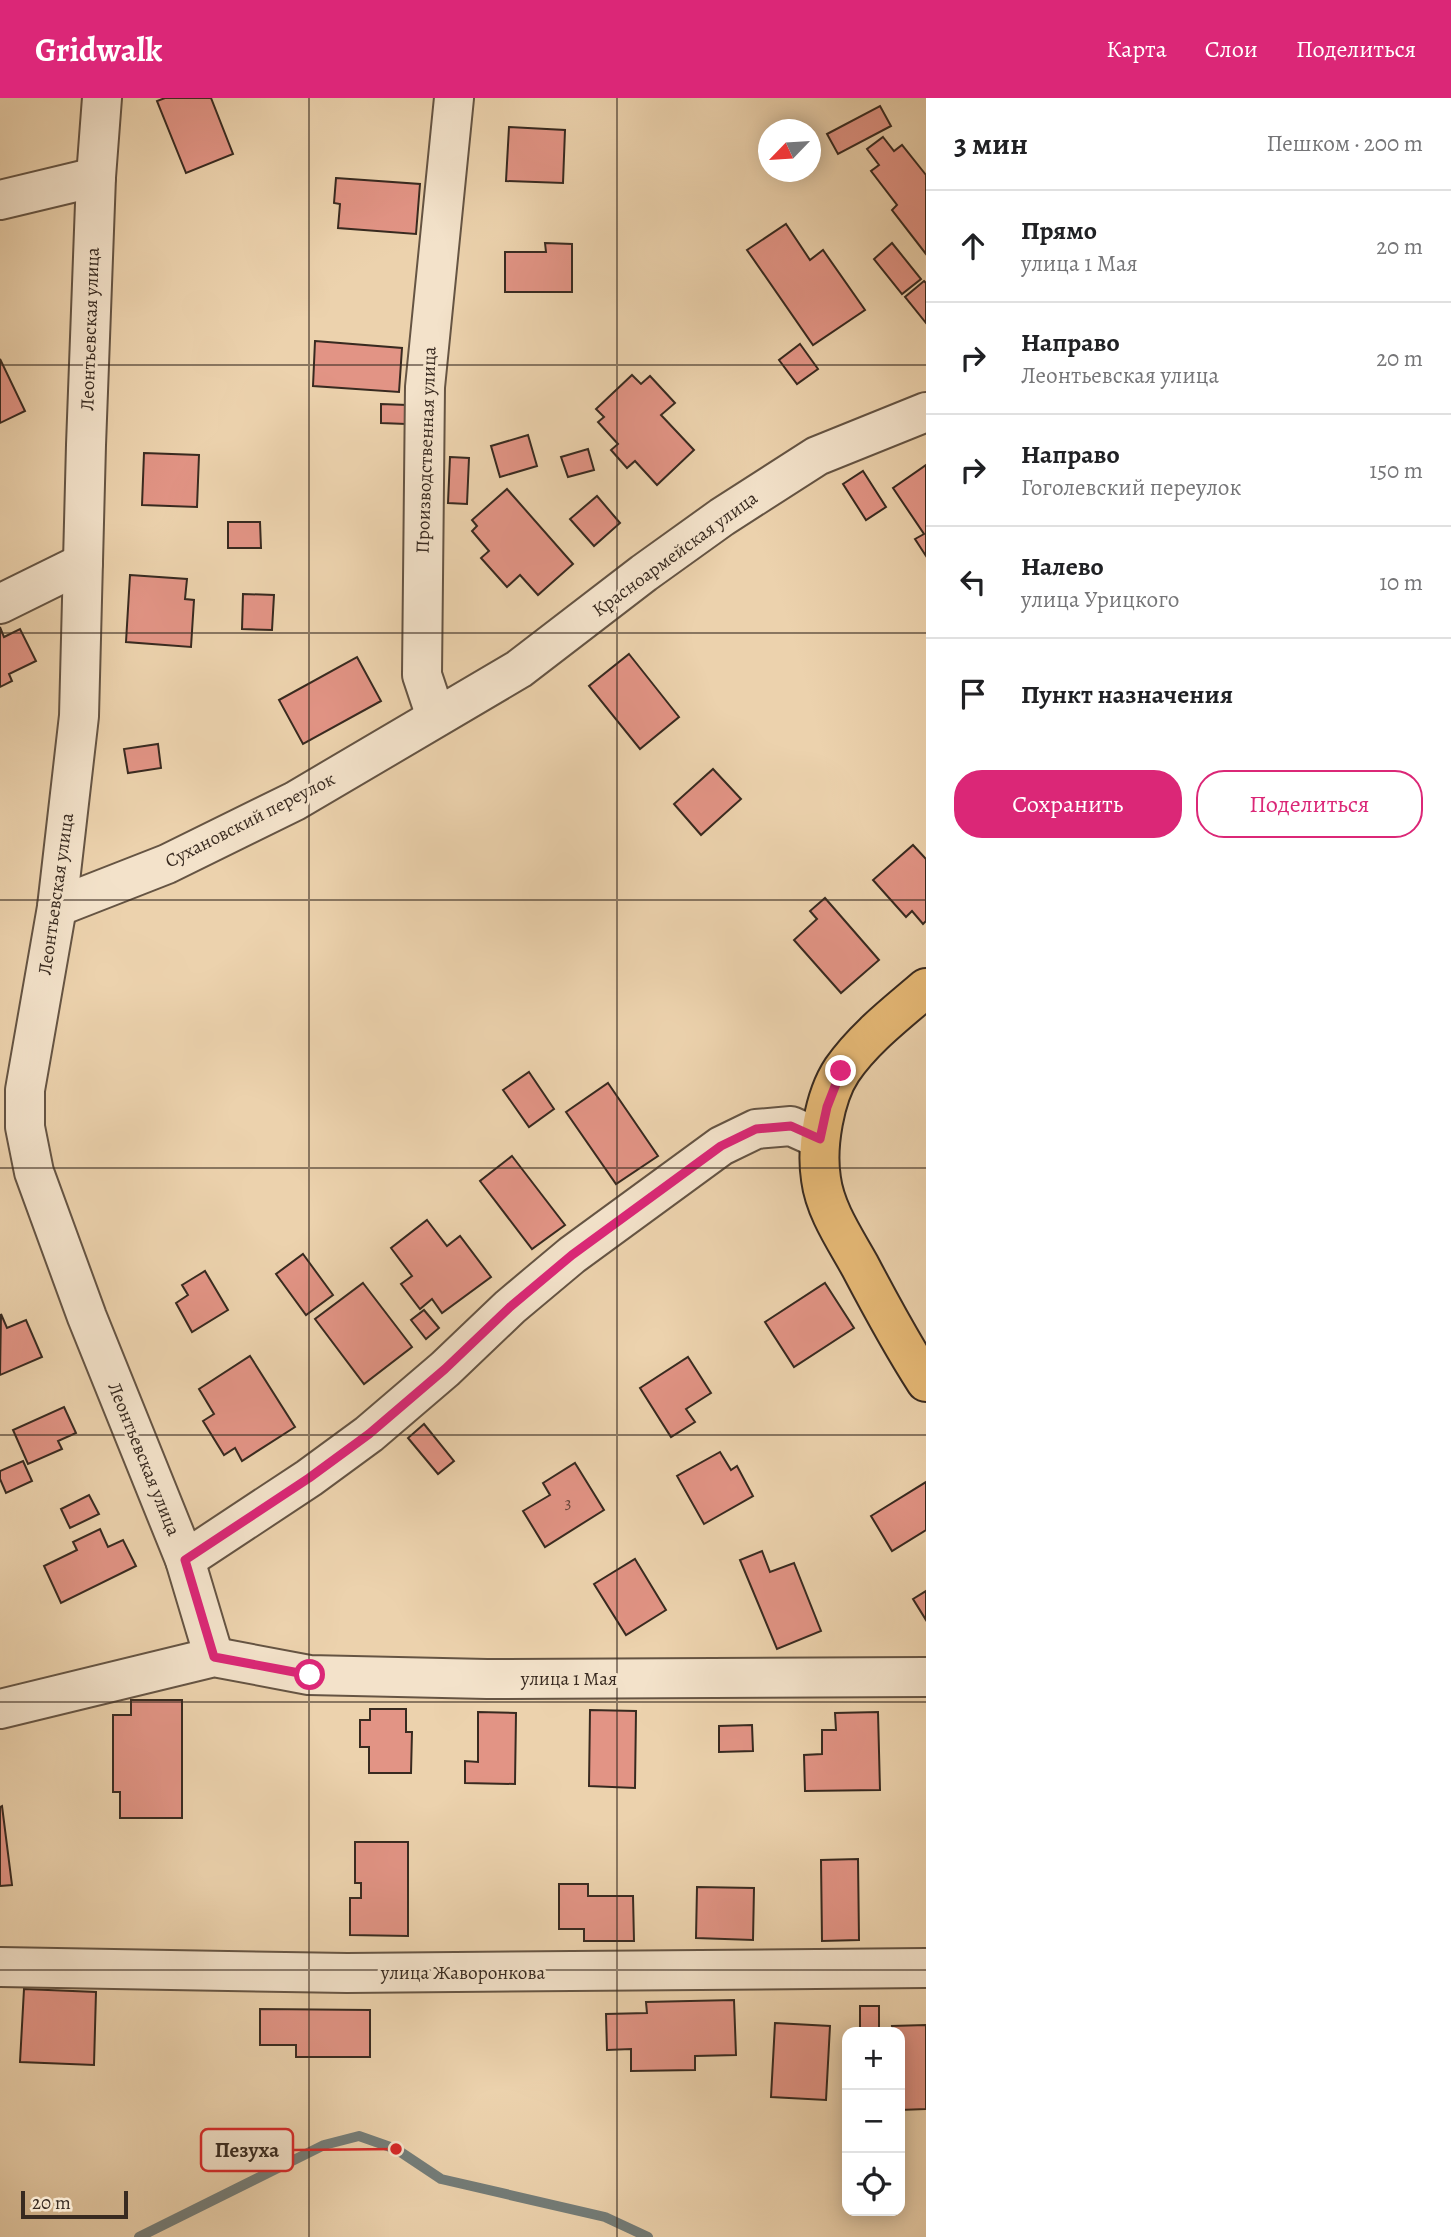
<!DOCTYPE html>
<html lang="ru">
<head>
<meta charset="utf-8">
<style>
  :root { --surface:#fff; --page:#f6f6f6; --text:#202124; --muted:#757577; --line:#e0e0e0; --accent:#db2777 }
  body { margin:0; font-family:Alegreya,serif; background:var(--page); color:var(--text) }
  .controls { position:absolute; right:21px; bottom:21px; display:grid; overflow:hidden; border-radius:14px; box-shadow:0 4px 18px #0003 }
  .controls button { width:63px; height:63px; display:grid; place-items:center; padding:0; border:0; border-bottom:2px solid var(--line); background:var(--surface); color:var(--text); font:35px sans-serif }
  .compass { position:absolute; left:758px; top:21px; width:63px; height:63px; border-radius:50%; background:var(--surface); box-shadow:0 4px 18px #0003; rotate:245deg }
  .scale { position:absolute; left:21px; bottom:18px; width:107px; box-sizing:border-box; padding-left:7px; border:4px solid #382a20; border-top:0; font-size:19px; line-height:24px; white-space:nowrap; color:#382a20; -webkit-text-stroke:5px #f3e2ca; paint-order:stroke }
  .stop { position:absolute; width:21px; height:21px; margin:-16px; border:5px solid #db2777; border-radius:50%; background:#fff }
  .stop.end { background:#db2777; border-color:#fff; box-shadow:0 2px 7px #0008 }
  .list { margin:0; padding:0; list-style:none }
  h2 { display:flex; justify-content:space-between; align-items:center; height:91px; margin:0; padding:0 28px; font-size:30px }
  h2 small { font-size:23px; font-weight:400; color:var(--muted) }
  .list li { display:grid; grid-template-columns:46px 1fr auto; gap:21px; align-items:center; box-sizing:border-box; height:112px; padding:0 28px; border-top:2px solid var(--line) }
  .list b { display:block; font-size:26px; white-space:nowrap }
  .list p { margin:0; font-size:23px; white-space:nowrap; color:var(--muted) }
  .list em { font-size:23px; font-style:normal; color:var(--muted) }
  .actions { display:flex; gap:14px; padding:21px 28px }
  .actions a { flex:1; padding:16px 0; border:2px solid var(--accent); border-radius:28px; text-align:center; font-size:24px; color:var(--accent) }
  .actions .main { background:var(--accent); color:#fff }
  .icon { flex:none; width:38px; height:38px; fill:none; stroke:currentColor; stroke-width:2; stroke-linecap:round; stroke-linejoin:round }
  .map { position:relative; flex:none; width:926px; height:2139px; overflow:hidden }
  header { display:flex; align-items:center; gap:42px; box-sizing:border-box; height:98px; padding:0 35px; background:var(--accent); color:#fff }
  header strong { font-size:33px }
  nav { display:flex; gap:38px; margin-inline-start:auto; font-size:24px }
  main { display:flex }
  aside { flex:1; background:var(--surface) }
  .map>svg:first-child { display:block }
  .lines { fill:none; stroke-linecap:round; stroke-linejoin:round }
  .stream { stroke:#747d79; stroke-width:10 }
  .building { fill:#e29485; stroke:#382a20; stroke-width:2 }
  .minor-casing { stroke:#655443; stroke-width:42 }
  .major-casing { stroke:#382a20; stroke-width:42 }
  .minor { stroke:#f3e2ca; stroke-width:38 }
  .major { stroke:#e6b976; stroke-width:38 }
  .route { stroke:#db2777; stroke-width:9 }
  .grid { fill:none; stroke:#382a20; stroke-width:2; stroke-opacity:0.55 }
  .labels { text-anchor:middle; dominant-baseline:central; stroke-width:6; stroke-linejoin:round; paint-order:stroke }
  .number-label { font-size:16px; fill:#624439 }
  .street-label { font-size:19px; fill:#382a20; stroke:#f3e2ca }
  .leader { fill:none; stroke:#d62828; stroke-width:2.5 }
  .callout-dot { fill:#d62828; stroke:#f3e2ca; stroke-width:2.5 }
  .callout { fill:#f3e2ca; stroke:#d62828; stroke-width:2.5 }
  .callout-label { font-size:21px; text-anchor:middle; font-weight:bold; fill:#382a20 }
</style>
</head>
<body>
<header>
<strong>Gridwalk</strong>
<nav><a>Карта</a><a>Слои</a><a>Поделиться</a></nav>
</header>
<main>
<div class="map">
<svg width="926" height="2139" viewBox="0 0 926 2139">
  <rect width="100%" height="100%" fill="#ecd2ad"/>
  <filter id="stains"><feTurbulence type="fractalNoise" baseFrequency=".00286" numOctaves="4"/><feColorMatrix values="0 0 0 0 .2 0 0 0 0 .09 0 0 0 0 .02 0 0 0 .5 -.17"/></filter>
  <radialGradient id="worn" r=".72"><stop offset=".6" stop-color="#630" stop-opacity="0"/><stop offset="1" stop-color="#630" stop-opacity=".3"/></radialGradient>
  <g class="lines">
    <!-- stream -->
    <path class="stream" d="M139,2139L324,2047L359,2038L396,2051L441,2081L605,2119L648,2139"/>
  </g>
  <!-- building -->
  <g class="building">
    <path d="M165,0H211L233,56L186,75L157,3Z"/>
    <path d="M880,8L891,28L838,56L827,36Z"/>
    <path d="M509,29L565,32L563,85L506,83Z"/>
    <path d="M883,39L894,53L902,47L926,77V156L892,112L897,107L871,73L879,67L867,51Z"/>
    <path d="M336,80L420,86L416,136L338,130L340,106L334,105Z"/>
    <path d="M786,126L810,162L823,152L865,212L813,247L747,152Z"/>
    <path d="M545,145L572,146V194H505V154H546Z"/>
    <path d="M892,145L921,181L902,196L874,161Z"/>
    <path d="M924,183L926,185V225L905,199Z"/>
    <path d="M315,243L402,250L399,294L313,288Z"/>
    <path d="M800,246L818,271L797,286L779,262Z"/>
    <path d="M0,261L25,313L0,325Z"/>
    <path d="M632,277L641,286L650,278L675,305L661,317L694,352L657,387L635,363L627,370L611,352L618,346L598,324L604,319L596,311Z"/>
    <path d="M381,306L407,307L406,326L381,325Z"/>
    <path d="M528,337L537,368L500,379L491,348Z"/>
    <path d="M588,351L594,372L568,379L561,359Z"/>
    <path d="M144,355L199,357L197,409L142,407Z"/>
    <path d="M450,359L469,360L467,406L448,405Z"/>
    <path d="M926,367V458L915,441L924,436L893,390Z"/>
    <path d="M863,373L886,409L866,422L843,386Z"/>
    <path d="M507,391L573,466L538,497L520,477L507,489L481,460L489,453L472,433L477,428L472,422Z"/>
    <path d="M597,398L620,425L594,448L570,421Z"/>
    <path d="M228,424H260L261,450H228Z"/>
    <path d="M130,477L187,481L185,501L194,502L191,549L126,544Z"/>
    <path d="M243,496L274,497L272,532L242,531Z"/>
    <path d="M0,529L4,539L20,531L36,563L9,576L12,583L0,589Z"/>
    <path d="M629,556L679,619L640,651L589,588Z"/>
    <path d="M357,559L381,603L303,646L279,602Z"/>
    <path d="M158,646L161,670L128,675L124,651Z"/>
    <path d="M713,671L741,701L701,737L674,706Z"/>
    <path d="M913,747L926,761V823L923,826L912,813L906,819L873,782Z"/>
    <path d="M825,800L879,862L841,895L794,842L817,821L810,813Z"/>
    <path d="M529,974L554,1011L529,1029L503,992Z"/>
    <path d="M608,985L658,1058L616,1086L566,1014Z"/>
    <path d="M512,1058L565,1127L532,1151L480,1083Z"/>
    <path d="M427,1122L447,1148L460,1138L491,1179L442,1215L432,1201L420,1211L401,1186L412,1178L391,1150Z"/>
    <path d="M303,1156L333,1197L306,1217L276,1176Z"/>
    <path d="M205,1173L228,1212L192,1234L176,1205L188,1197L182,1187Z"/>
    <path d="M363,1185L412,1249L364,1286L315,1221Z"/>
    <path d="M825,1185L854,1230L794,1269L765,1224Z"/>
    <path d="M424,1212L439,1230L426,1241L411,1222Z"/>
    <path d="M1,1216L7,1230L26,1222L42,1259L0,1277Z"/>
    <path d="M250,1258L295,1329L242,1363L235,1350L224,1357L203,1323L214,1316L199,1291Z"/>
    <path d="M688,1259L711,1295L686,1311L695,1324L671,1339L640,1290Z"/>
    <path d="M64,1309L76,1335L58,1343L62,1351L28,1366L13,1332Z"/>
    <path d="M424,1326L454,1363L438,1376L408,1340Z"/>
    <path d="M720,1354L731,1372L737,1368L753,1398L704,1426L677,1378Z"/>
    <path d="M23,1363L32,1383L6,1395L0,1381V1373Z"/>
    <path d="M575,1365L604,1412L545,1449L523,1413L550,1397L543,1385Z"/>
    <path d="M926,1384V1432L892,1453L871,1418Z"/>
    <path d="M89,1397L99,1416L70,1430L61,1411Z"/>
    <path d="M100,1431L108,1449L123,1442L136,1468L61,1505L44,1468L77,1452L73,1444Z"/>
    <path d="M762,1453L770,1474L794,1465L821,1533L777,1551L740,1462Z"/>
    <path d="M635,1461L666,1512L626,1537L594,1486Z"/>
    <path d="M926,1493V1522L913,1501Z"/>
    <path d="M131,1602H182V1720H120V1694H113V1617H131Z"/>
    <path d="M370,1611H406V1634H412L411,1675H369V1649H360V1622H370Z"/>
    <path d="M590,1612L636,1613L635,1690L589,1688Z"/>
    <path d="M478,1614L516,1615L515,1686L465,1685V1663L478,1664Z"/>
    <path d="M878,1614L880,1692L805,1693L804,1657L822,1656V1632H836L835,1615Z"/>
    <path d="M752,1627L753,1653L719,1654V1628Z"/>
    <path d="M2,1708L12,1787L0,1788V1709Z"/>
    <path d="M355,1744H408V1838L350,1837V1800H361V1785H355Z"/>
    <path d="M858,1761L859,1842L822,1843L821,1762Z"/>
    <path d="M559,1786H588V1798H633L634,1843H584V1831H559Z"/>
    <path d="M697,1789L754,1790L753,1842L696,1840Z"/>
    <path d="M24,1891L96,1894L94,1967L20,1964Z"/>
    <path d="M734,1902L736,1957L695,1958V1972L631,1973V1951L607,1952L606,1916L647,1915L646,1904Z"/>
    <rect x="860" y="1908" width="19" height="26"/>
    <path d="M260,1911L370,1912V1959H296V1947H260Z"/>
    <path d="M775,1925L830,1928L826,2002L771,1999Z"/>
    <path d="M926,1927V2011L900,2012V1934H893L892,1928Z"/>
  </g>
  <g class="lines">
    <defs>
      <g id="minor">
        <path d="M102,0L96,79L86,347L79,618L57,809L25,992V1029L34,1074L87,1219L185,1462L214,1559"/>
        <path d="M0,102L96,79"/>
        <path d="M0,506L83,465"/>
        <path d="M436,619L422,577L425,289L454,0"/>
        <path d="M57,809L167,766L295,703L519,571L644,475L722,419L817,358L926,314"/>
        <path d="M185,1462L309,1380L369,1336L445,1271L510,1209L572,1157L721,1048L756,1031L791,1028L820,1041"/>
        <path d="M0,1611L214,1559L309,1577L487,1581L926,1579"/>
        <path d="M0,1869L347,1875L926,1870"/>
      </g>
      <path id="major" d="M926,890C897,915 864,940 842,972C824,999 816,1049 821,1081C825,1112 845,1141 860,1168C881,1208 902,1247 926,1284"/>
    </defs>
    <!-- minor casing -->
    <use href="#minor" class="minor-casing"/>
    <!-- major casing -->
    <use href="#major" class="major-casing"/>
    <!-- minor -->
    <use href="#minor" class="minor"/>
    <!-- major -->
    <use href="#major" class="major"/>
  </g>
  <g class="lines">
    <!-- route -->
    <path class="route" d="M310,1577L214,1559L185,1462L309,1380L369,1336L445,1271L510,1209L572,1157L721,1048L756,1031L791,1028L820,1041L827,1009L841,973"/>
  </g>
  <!-- grid -->
  <path class="grid" d="M309,0V2139M617,0V2139M0,267H926M0,535H926M0,802H926M0,1070H926M0,1337H926M0,1604H926M0,1872H926"/>
  <g class="labels">
    <!-- number labels -->
    <g class="number-label">
      <text x="568" y="1405">3</text>
    </g>
    <!-- street labels -->
    <g class="street-label">
      <text transform="translate(90 231) rotate(-88)">Леонтьевская улица</text>
      <text transform="translate(426 352) rotate(-88)">Производственная улица</text>
      <text transform="translate(675 456) rotate(-36)">Красноармейская улица</text>
      <text transform="translate(250 722) rotate(-27)">Сухановский переулок</text>
      <text transform="translate(56 796) rotate(-82)">Леонтьевская улица</text>
      <text transform="translate(144 1361) rotate(68)">Леонтьевская улица</text>
      <text x="569" y="1581">улица 1 Мая</text>
      <text x="463" y="1875">улица Жаворонкова</text>
    </g>
  </g>
  <!-- callouts -->
  <path class="leader" d="M396 2051L293 2052"/>
  <circle class="callout-dot" cx="396" cy="2051" r="7"/>
  <rect class="callout" x="201" y="2031" width="92" height="42" rx="7"/>
  <g class="callout-label">
    <text x="247" y="2059">Пезуха</text>
  </g>
  <rect width="100%" height="100%" filter="url(#stains)"/>
  <rect width="100%" height="100%" fill="url(#worn)"/>
</svg>
<div class="controls">
<button>+</button>
<button>−</button>
<button><svg class="icon" aria-label="locate" viewBox="0 0 24 24"><circle cx="12" cy="12" r="6"/><path d="M12 2v4M12 18v4M2 12h4M18 12h4"/></svg></button>
</div>
<svg class="compass" viewBox="-18 -18 36 36"><path d="M0-13l5 13h-10z" fill="#e53935"/><path d="M0 13l5-13h-10z" fill="#757577"/></svg>
<div class="scale">20 m</div>
<div class="stop" style="left:310px;top:1577px"></div>
<div class="stop end" style="left:841px;top:973px"></div>
</div>
<aside>
<h2>3 мин<small>Пешком · 200 m</small></h2>
<ul class="list">
<li><svg class="icon" aria-label="ahead" viewBox="0 0 24 24"><path d="M12 20V5M6 11l6-6 6 6"/></svg><div><b>Прямо</b><p>улица 1 Мая</p></div><em>20 m</em></li>
<li><svg class="icon" aria-label="right" viewBox="0 0 24 24"><path d="M7 20v-9h11M14 6l5 5-5 5"/></svg><div><b>Направо</b><p>Леонтьевская улица</p></div><em>20 m</em></li>
<li><svg class="icon" aria-label="right" viewBox="0 0 24 24"><path d="M7 20v-9h11M14 6l5 5-5 5"/></svg><div><b>Направо</b><p>Гоголевский переулок</p></div><em>150 m</em></li>
<li><svg class="icon" aria-label="left" viewBox="0 0 24 24"><path d="M17 20v-9H6M10 6l-5 5 5 5"/></svg><div><b>Налево</b><p>улица Урицкого</p></div><em>10 m</em></li>
<li><svg class="icon" aria-label="arrive" viewBox="0 0 24 24"><path d="M6 21V4h12l-3 4 3 4H6"/></svg><div><b>Пункт назначения</b></div></li>
</ul>
<div class="actions"><a class="main">Сохранить</a><a>Поделиться</a></div>
</aside>
</main>
</body>
</html>
